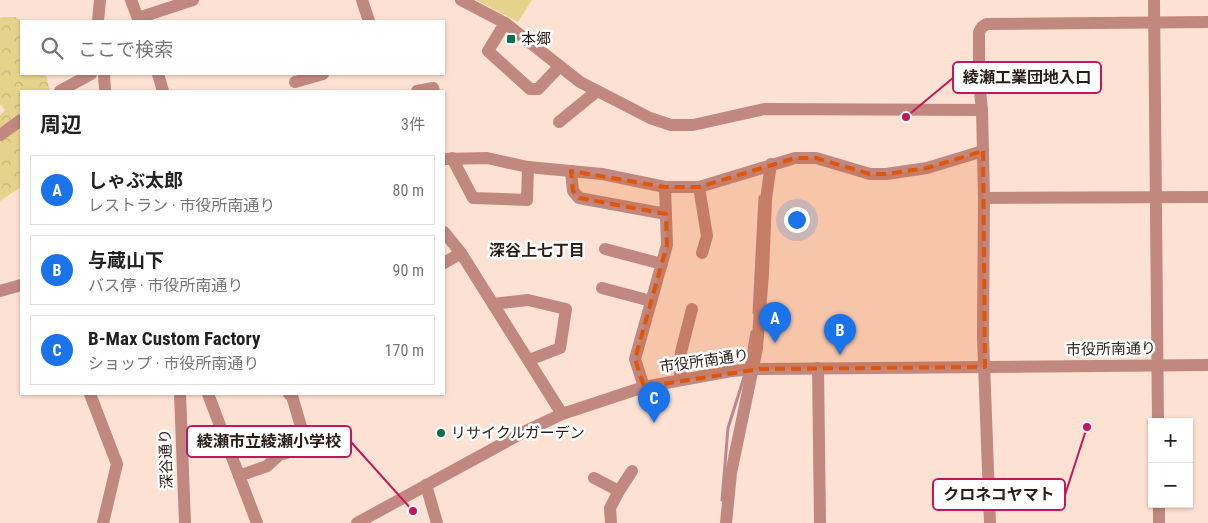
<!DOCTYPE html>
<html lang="ja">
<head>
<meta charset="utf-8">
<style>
  :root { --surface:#fff; --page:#f6f6f6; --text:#222; --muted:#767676; --line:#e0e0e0; --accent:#1a73e8 }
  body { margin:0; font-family:"Roboto Condensed","Noto Sans JP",sans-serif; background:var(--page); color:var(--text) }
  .controls { position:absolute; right:15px; bottom:15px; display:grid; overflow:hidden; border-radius:0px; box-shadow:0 1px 4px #0004 }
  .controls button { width:45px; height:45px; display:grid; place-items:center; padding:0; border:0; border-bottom:1px solid var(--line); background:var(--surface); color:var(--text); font:25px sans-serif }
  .you { position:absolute; left:796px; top:219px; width:18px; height:18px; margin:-12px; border:4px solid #fff; border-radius:50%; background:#1a73e8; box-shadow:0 0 0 8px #1a73e833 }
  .badge { display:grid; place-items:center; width:32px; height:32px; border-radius:50%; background:var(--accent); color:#fff; font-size:16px; font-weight:700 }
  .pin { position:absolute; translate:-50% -41px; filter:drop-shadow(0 1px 2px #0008) }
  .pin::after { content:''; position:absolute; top:26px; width:18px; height:15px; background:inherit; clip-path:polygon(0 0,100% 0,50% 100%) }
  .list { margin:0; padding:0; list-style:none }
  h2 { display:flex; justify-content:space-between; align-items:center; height:65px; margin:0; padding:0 20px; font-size:21px }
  h2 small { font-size:16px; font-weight:400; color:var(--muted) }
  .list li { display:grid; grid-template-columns:32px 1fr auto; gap:15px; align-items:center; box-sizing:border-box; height:70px; margin:0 10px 10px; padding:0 10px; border:1px solid var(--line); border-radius:0px }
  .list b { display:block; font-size:19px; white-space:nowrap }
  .list p { margin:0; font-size:16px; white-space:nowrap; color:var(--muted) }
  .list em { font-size:16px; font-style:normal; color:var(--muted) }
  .icon { flex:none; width:28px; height:28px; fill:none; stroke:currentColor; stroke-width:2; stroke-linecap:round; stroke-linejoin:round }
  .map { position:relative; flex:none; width:1208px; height:523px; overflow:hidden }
  .search { position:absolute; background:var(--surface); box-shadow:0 1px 4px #0004; left:20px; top:20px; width:425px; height:55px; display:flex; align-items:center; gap:12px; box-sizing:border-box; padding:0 18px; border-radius:0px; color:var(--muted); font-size:19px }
  .panel { position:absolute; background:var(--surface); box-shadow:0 1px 4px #0004; left:20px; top:90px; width:425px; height:305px; border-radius:0px }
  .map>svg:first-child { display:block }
  .forest { fill:url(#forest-crowns) }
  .green { fill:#e6d38b }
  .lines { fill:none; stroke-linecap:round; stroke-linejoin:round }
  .stream { stroke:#b9878d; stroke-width:3 }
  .minor { stroke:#c1887f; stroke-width:12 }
  .minor-bridge { stroke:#c1887f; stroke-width:12 }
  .marked { fill:#de560c; fill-opacity:0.2; stroke:#de560c; stroke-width:4; stroke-dasharray:10 6; stroke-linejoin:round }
  .poi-dot { fill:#00724c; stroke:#fff; stroke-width:2 }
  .labels { text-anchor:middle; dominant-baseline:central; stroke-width:5; stroke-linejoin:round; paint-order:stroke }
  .poi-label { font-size:15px; fill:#291d16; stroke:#fff; text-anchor:start }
  .street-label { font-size:15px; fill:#291d16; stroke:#fff }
  .neighbourhood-label { font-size:16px; font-weight:bold; fill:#291d16; stroke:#fff }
  .leader { fill:none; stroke:#c2185b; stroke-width:2 }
  .callout-dot { fill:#c2185b; stroke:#fff; stroke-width:2 }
  .callout { fill:#fff; stroke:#c2185b; stroke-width:2 }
  .callout-label { font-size:16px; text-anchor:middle; font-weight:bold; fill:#291d16 }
</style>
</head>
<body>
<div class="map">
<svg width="1208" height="523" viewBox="0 0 1208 523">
  <defs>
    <pattern id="forest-crowns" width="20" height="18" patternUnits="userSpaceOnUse" patternTransform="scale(1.25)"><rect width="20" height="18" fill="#e6d38b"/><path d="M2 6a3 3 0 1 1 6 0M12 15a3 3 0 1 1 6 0" fill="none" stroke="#c5b577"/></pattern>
  </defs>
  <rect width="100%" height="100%" fill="#fde2d3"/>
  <!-- forest -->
  <path class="forest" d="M2,17H15L23,21L21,74H46L50,91H21L19,128L21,133V187L0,201V116L5,110L0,104V18Z"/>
  <!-- green -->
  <path class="green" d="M476,0H532L518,22Z"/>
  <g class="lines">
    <!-- stream -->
    <g class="stream">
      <path d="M754,313L760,197"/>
      <path d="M746,368L752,332"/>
      <path d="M722,500L728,428L745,374"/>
    </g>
    <!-- minor -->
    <g class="minor">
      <path d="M131,0L139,21"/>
      <path d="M362,0L369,21"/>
      <path d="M461,0L505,23L580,82L650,118L671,125H693L764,109L982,110"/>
      <path d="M1154,0L1158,422"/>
      <path d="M138,18L193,0"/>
      <path d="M98,21L100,0"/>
      <path d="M505,23L488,51L530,89H538L559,67"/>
      <path d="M104,74L105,91"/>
      <path d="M158,74L163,91"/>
      <path d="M295,82L323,74"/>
      <path d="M60,91L91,74"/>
      <path d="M417,91L433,88L434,91"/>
      <path d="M559,122L597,91"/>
      <path d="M0,135L21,120"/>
      <path d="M452,158L473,198L527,200L528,167"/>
      <path d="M444,159L487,158L528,167L602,174L665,187H699L795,158H816L870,174H886L927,168L983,151"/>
      <path d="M571,171L573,191L579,198L666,214"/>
      <path d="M699,187L707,236L702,253"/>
      <path d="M984,198L1208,197"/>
      <path d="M444,232L461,253L562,414"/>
      <path d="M605,249L662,264"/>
      <path d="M444,263L461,253"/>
      <path d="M602,288L651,301"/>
      <path d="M0,291L21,285"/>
      <path d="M493,304L528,300L566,309L560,348L529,360"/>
      <path d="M818,368L820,523"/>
      <path d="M759,369L1208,365"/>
      <path d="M680,379L681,352L692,309"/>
      <path d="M644,387L635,359L667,245L665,187"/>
      <path d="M90,394L117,464L103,523"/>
      <path d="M180,394L185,523"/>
      <path d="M208,394L257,523"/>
      <path d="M239,476L267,466L279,455L307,447L292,396L289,394"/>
      <path d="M594,478L619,491L610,508L611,523"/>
      <path d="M426,485L437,523"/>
      <path d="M619,491L632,471"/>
      <path d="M1159,504V523"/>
      <path d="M357,523L524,432L562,414L644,387L731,371"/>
      <path d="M726,523L731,473L757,348L763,274L766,199L771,164"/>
      <path d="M990,523L983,337L984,198L982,110L979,82V32L982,27L987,24L1208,22"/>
    </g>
    <!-- minor-bridge -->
    <path class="minor-bridge" d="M731,371L759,369"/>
  </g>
  <!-- marked area -->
  <path class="marked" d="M983,151L985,367L759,369L644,387L635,359L667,245L666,214L579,198L573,191L571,171L665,187H699L795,158H816L870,174H886L927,168Z"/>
  <!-- markers -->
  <g class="poi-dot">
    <rect x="506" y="34" width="10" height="10" rx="2.5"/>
    <circle cx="441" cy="433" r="5"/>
  </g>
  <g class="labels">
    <!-- poi labels -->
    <g class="poi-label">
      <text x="521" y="39">本郷</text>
      <text x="451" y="433">リサイクルガーデン</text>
    </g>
    <!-- street labels -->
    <g class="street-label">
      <text transform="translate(1111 349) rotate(-1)">市役所南通り</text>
      <text transform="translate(704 361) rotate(-8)">市役所南通り</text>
      <text transform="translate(166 459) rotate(-92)">深谷通り</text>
    </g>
    <!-- neighbourhood labels -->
    <g class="neighbourhood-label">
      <text x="537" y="250">深谷上七丁目</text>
    </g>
  </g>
  <!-- callouts -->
  <path class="leader" d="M906 117L953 78M413 511L351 442M1087 427L1065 495"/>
  <g class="callout-dot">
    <circle cx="906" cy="117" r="5"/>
    <circle cx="413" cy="511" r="5"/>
    <circle cx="1087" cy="427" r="5"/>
  </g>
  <g class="callout">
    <rect x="953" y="62" width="148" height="31" rx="5"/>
    <rect x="187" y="426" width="164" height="31" rx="5"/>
    <rect x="933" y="479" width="132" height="31" rx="5"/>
  </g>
  <g class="callout-label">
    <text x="1027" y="83">綾瀬工業団地入口</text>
    <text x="269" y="447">綾瀬市立綾瀬小学校</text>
    <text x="999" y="500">クロネコヤマト</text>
  </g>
</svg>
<div class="controls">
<button>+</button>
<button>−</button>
</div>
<div class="you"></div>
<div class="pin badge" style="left:775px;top:343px">A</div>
<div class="pin badge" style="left:840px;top:355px">B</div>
<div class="pin badge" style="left:654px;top:423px">C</div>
<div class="search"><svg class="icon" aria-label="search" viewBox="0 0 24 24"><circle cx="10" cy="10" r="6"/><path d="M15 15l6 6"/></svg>ここで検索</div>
<section class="panel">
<h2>周辺<small>3件</small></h2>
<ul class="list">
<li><span class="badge">A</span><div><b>しゃぶ太郎</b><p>レストラン · 市役所南通り</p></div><em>80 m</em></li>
<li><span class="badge">B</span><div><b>与蔵山下</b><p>バス停 · 市役所南通り</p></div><em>90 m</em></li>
<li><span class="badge">C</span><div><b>B-Max Custom Factory</b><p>ショップ · 市役所南通り</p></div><em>170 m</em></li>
</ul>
</section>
</div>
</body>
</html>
